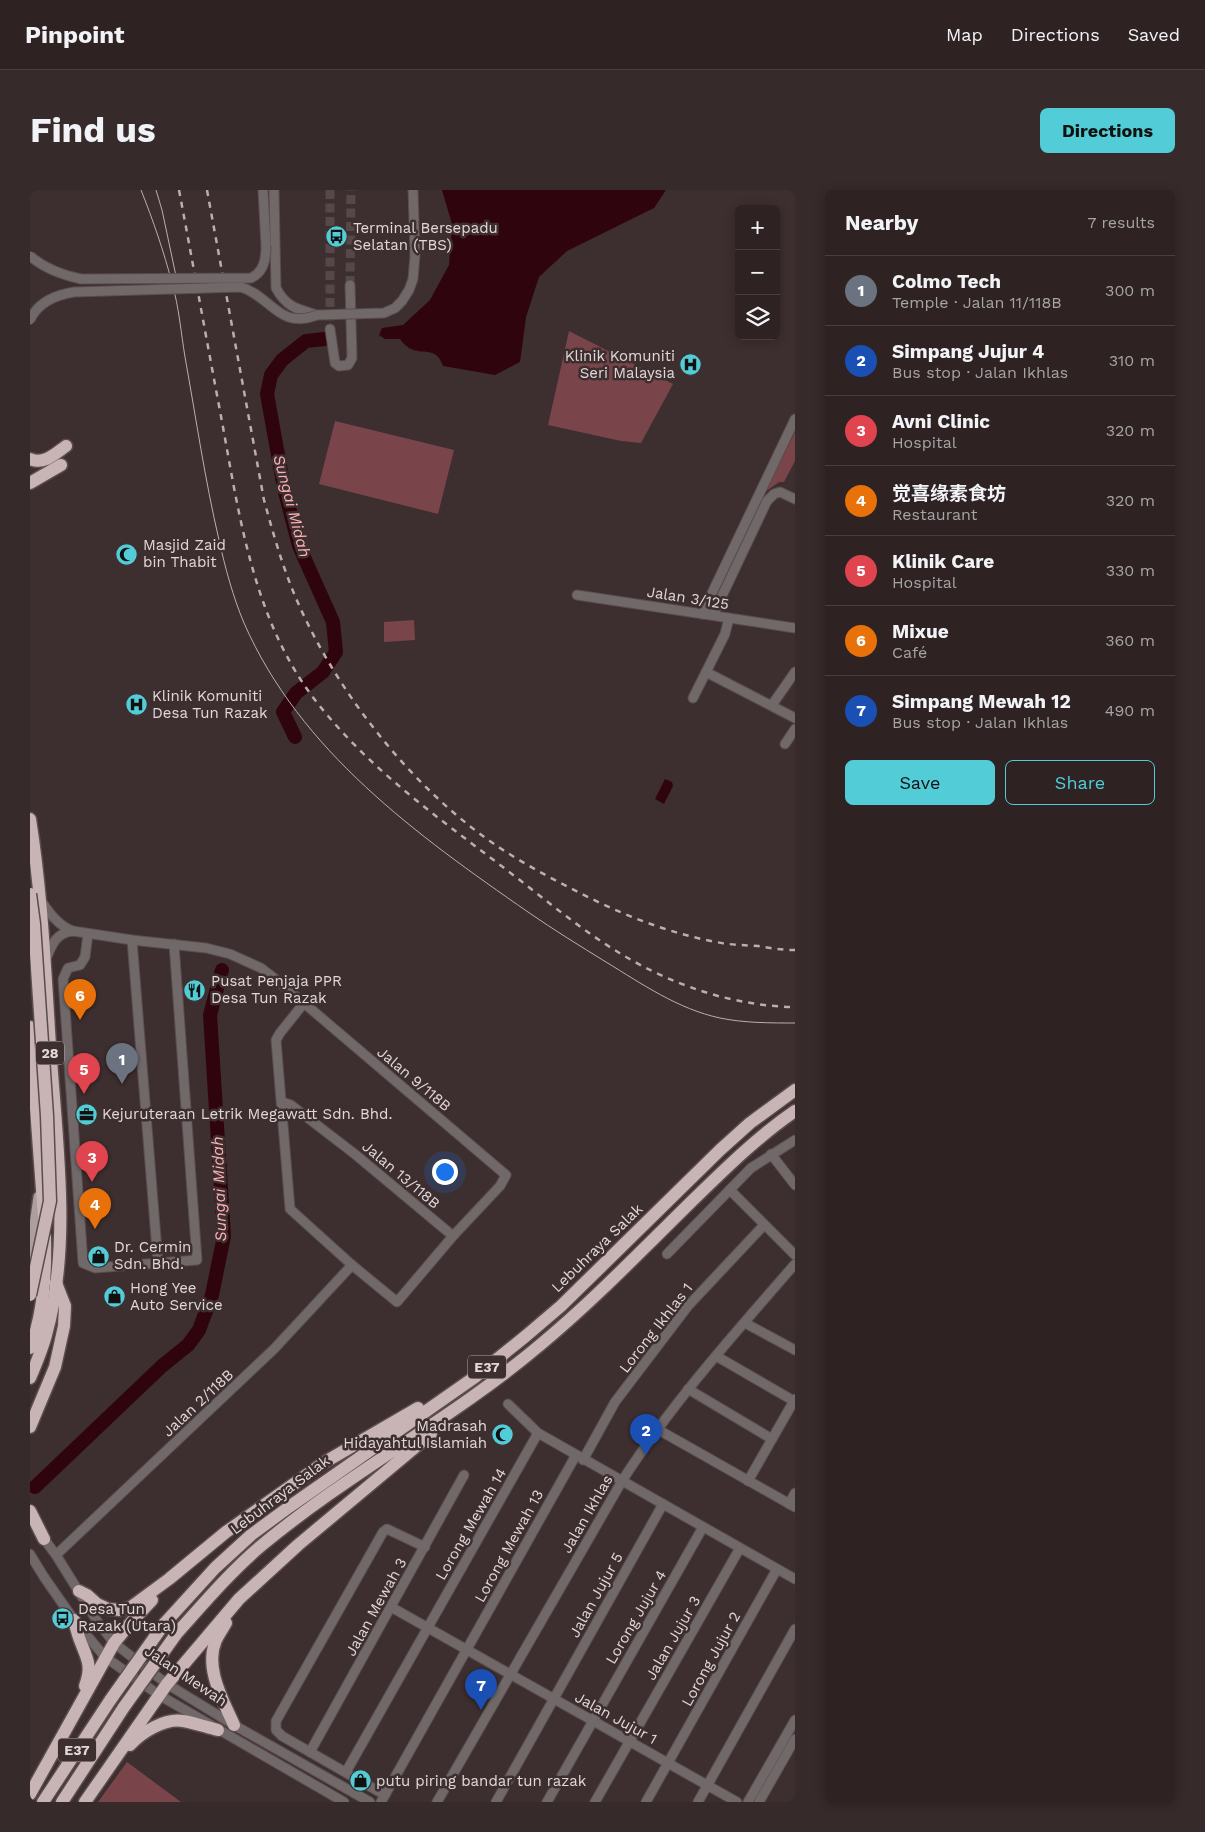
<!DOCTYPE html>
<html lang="en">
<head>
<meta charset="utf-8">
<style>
  :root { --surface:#2e2223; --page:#362a2b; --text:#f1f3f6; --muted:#a7a4a6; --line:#493f41; --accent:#52ccd6 }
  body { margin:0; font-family:"Work Sans","Noto Sans SC",sans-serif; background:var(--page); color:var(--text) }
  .controls { position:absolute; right:15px; top:15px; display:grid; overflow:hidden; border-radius:8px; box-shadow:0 2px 12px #0003 }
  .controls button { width:45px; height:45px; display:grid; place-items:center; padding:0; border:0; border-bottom:1px solid var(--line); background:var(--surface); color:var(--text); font:25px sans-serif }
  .you { position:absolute; left:414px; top:981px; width:18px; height:18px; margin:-12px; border:4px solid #fff; border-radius:50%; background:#1a73e8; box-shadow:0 0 0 8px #1a73e833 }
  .badge { display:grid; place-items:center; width:32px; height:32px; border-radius:50%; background:var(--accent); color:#fff; font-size:16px; font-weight:700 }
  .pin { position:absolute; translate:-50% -41px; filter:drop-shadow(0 1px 2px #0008) }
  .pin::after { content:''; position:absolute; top:26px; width:18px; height:15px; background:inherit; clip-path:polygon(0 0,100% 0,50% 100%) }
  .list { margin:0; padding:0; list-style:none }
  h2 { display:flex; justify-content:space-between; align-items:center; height:65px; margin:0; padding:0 20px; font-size:21px }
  h2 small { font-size:16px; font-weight:400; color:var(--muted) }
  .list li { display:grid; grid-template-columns:32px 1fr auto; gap:15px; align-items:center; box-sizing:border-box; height:70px; padding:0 20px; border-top:1px solid var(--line) }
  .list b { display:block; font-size:19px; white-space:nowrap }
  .list p { margin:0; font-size:16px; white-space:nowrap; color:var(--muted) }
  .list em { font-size:16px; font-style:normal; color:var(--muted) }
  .actions { display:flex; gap:10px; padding:15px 20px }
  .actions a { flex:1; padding:11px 0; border:1px solid var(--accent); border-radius:8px; text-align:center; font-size:18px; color:var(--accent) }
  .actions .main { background:var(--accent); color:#111 }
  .icon { flex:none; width:28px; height:28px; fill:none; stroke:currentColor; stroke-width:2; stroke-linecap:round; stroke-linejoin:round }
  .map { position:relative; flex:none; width:765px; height:1612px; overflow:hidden; border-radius:8px }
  header { display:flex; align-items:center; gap:30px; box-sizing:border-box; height:70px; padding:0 25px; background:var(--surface); border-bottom:1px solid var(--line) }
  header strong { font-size:24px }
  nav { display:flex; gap:28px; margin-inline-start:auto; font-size:18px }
  .intro { display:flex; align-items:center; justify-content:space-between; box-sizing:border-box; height:120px; padding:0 30px }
  h1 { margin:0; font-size:35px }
  .button { padding:12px 22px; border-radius:8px; background:var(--accent); color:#111; font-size:18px; font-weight:700 }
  main { display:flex; gap:30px; padding:0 30px }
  aside { flex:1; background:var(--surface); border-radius:8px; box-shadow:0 2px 12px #0003 }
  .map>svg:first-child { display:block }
  .green { fill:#79454a }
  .water { fill:#30040d }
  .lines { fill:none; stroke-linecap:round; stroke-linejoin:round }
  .river { stroke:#30040d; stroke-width:14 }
  .minor-tunnel { stroke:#564748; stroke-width:9; stroke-dasharray:9 4.5; stroke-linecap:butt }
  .minor-casing { stroke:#5b4c4d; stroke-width:11 }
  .major-casing { stroke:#5b4c4d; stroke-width:14 }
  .highway-casing { stroke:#5b4c4d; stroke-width:15 }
  .minor { stroke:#716969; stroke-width:9 }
  .major { stroke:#af9e9f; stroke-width:11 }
  .highway { stroke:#c8b3b5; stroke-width:12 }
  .tram { stroke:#baaeaf; stroke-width:1 }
  .rail { stroke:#baaeaf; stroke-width:2.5; stroke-dasharray:6 6; stroke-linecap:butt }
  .minor-bridge-casing { stroke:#5b4c4d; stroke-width:11; stroke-linecap:butt }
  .highway-bridge-casing { stroke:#5b4c4d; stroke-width:15; stroke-linecap:butt }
  .minor-bridge { stroke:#716969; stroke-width:9 }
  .highway-bridge { stroke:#c8b3b5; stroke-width:12 }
  .labels { text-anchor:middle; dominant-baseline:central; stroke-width:5; stroke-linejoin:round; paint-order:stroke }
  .shield { fill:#3d2e2f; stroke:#b0a4a5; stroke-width:1 }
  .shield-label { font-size:14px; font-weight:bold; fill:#e2d7d8 }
  .poi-label { font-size:15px; fill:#e2d7d8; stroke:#3d2e2f; text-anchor:start }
  .street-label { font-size:15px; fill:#e2d7d8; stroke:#3d2e2f }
  .water-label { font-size:16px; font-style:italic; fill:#fdb1b7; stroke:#3d2e2f }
</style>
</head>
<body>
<header>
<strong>Pinpoint</strong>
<nav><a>Map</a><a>Directions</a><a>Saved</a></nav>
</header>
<div class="intro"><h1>Find us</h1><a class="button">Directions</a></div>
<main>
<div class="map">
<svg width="765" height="1612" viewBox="0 0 765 1612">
  <rect width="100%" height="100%" fill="#3d2e2f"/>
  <!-- green -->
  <g class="green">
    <path d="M539,141L643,194L611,253L591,251L518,235Z"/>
    <path d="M305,231L424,260L408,324L289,294Z"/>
    <path d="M765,242V271L754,292H749L735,302Z"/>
    <path d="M384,430L385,450L354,452V432Z"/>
    <path d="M97,1572L151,1612H68Z"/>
  </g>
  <!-- water -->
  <g class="water">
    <path d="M412,0H636L624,18L537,61L509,87L496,127L490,172L465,185L413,176C406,155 393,166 379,158C376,156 372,152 370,149H355L349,145L352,138L373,135L400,110L419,75L422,34Z"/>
    <path d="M635,589L642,592L643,596L634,614L625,609Z"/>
  </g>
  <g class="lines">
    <!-- river -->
    <g class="river">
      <path d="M265,547L253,522L266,503L293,482L306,462L303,432L269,356L254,298L237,204L241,185L252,170L276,151L295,149"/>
      <path d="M5,1297L132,1176L158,1155L169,1140L182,1105L194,1046L180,825L192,780"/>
    </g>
    <!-- minor-tunnel -->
    <g class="minor-tunnel">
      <path d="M300,0V139"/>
      <path d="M320,95L321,0"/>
    </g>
    <defs>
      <g id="minor">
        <path d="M233,0L236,56"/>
        <path d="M244,0L246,98C256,117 267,119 287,125"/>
        <path d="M383,0L385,65"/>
        <path d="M300,139L305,173L309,176L318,175L322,168L320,95"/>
        <path d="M547,405L765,438"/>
        <path d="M672,424L765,229"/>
        <path d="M683,425L737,311L744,304L750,302L765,309"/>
        <path d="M676,482L765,528"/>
        <path d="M663,508L695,444L699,428"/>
        <path d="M742,515L765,482"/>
        <path d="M755,554L765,539"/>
        <path d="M12,712C20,724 29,736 43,741L102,750L176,758L200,764L231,778L248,791L476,985L470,996L423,1046L367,1112L322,1075L260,1019L246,850L250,843L274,813"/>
        <path d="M58,744L55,767L50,775L38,778L33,789L53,1073L65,1078L167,1070L144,754"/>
        <path d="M102,750L128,1073"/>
        <path d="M16,769C22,754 26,743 43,741"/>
        <path d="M252,912L261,915L326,965L423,1046"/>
        <path d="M741,964L765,995"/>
        <path d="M700,1000L765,1065"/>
        <path d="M637,1064L721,978L765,950"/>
        <path d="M715,1133L765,1160"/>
        <path d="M686,1166L764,1211"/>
        <path d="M658,1199L742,1249"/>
        <path d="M478,1214L508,1243L765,1389"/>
        <path d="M627,1239L765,1317"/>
        <path d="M553,1270L585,1212L658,1116L734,1035"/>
        <path d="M718,1291L765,1209"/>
        <path d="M759,1314L765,1303"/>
        <path d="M11,1345L26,1365L67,1431L84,1453L137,1494L204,1535L340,1612"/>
        <path d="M0,1364L14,1387L44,1430L75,1467L129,1505L314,1612"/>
        <path d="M26,1365L244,1159L322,1075"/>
        <path d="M361,1417L707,1612"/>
        <path d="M280,1562L434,1285"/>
        <path d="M316,1582L508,1243"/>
        <path d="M355,1605L252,1546L246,1540V1531L353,1342L357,1339L395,1357"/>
        <path d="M351,1612L546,1265"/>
        <path d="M407,1612L592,1291C642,1213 704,1144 765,1074"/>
        <path d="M466,1612L633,1314"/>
        <path d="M517,1612L673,1337"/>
        <path d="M565,1612L710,1358"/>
        <path d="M616,1612L747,1379"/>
        <path d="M668,1612L765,1439"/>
        <path d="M718,1612L765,1530"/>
        <path d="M729,1612L765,1549"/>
      </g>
      <path id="major" d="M0,1069L9,1007"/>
      <g id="highway">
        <path d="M0,269C14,275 25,264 36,256"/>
        <path d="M0,293L31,275"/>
        <path d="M0,629C12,704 15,779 20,855C26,949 42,1054 16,1145C12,1160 6,1174 0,1188"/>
        <path d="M0,837L14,1027"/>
        <path d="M0,1158C14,1124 16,1083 15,1047"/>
        <path d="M0,1237L25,1177L34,1136L35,1116L26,1093"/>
        <path d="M0,1321L14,1349"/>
        <path d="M49,1401L57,1405L67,1414L78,1419L90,1420L101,1417L139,1389L196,1342L295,1272L388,1218"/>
        <path d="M44,1430C46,1438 48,1446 51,1453C58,1470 62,1477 55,1496"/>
        <path d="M196,1433C193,1438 189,1444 186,1450C174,1478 193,1510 204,1535"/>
        <path d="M134,1434L185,1378L221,1345L259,1317L445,1187L497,1145L531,1116L690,960L720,933L765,900"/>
        <path d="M147,1443C174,1413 201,1381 232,1355C320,1282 422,1229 510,1155C563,1111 611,1061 661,1012C694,980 727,947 765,921"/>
        <path d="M100,1555C112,1542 135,1528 153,1531C165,1533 176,1537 188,1540"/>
        <path d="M0,1604L84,1453L103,1430L122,1410"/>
        <path d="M13,1612L81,1509"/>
        <path d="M32,1612L94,1517"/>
        <path d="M55,1612L137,1494L209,1409L268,1355L401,1244"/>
      </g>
    </defs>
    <!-- minor casing -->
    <use href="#minor" class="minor-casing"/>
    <!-- major casing -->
    <use href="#major" class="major-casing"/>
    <!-- highway casing -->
    <use href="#highway" class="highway-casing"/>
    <!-- minor -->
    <use href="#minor" class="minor"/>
    <!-- major -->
    <use href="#major" class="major"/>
    <!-- highway -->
    <use href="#highway" class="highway"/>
    <!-- tram -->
    <g class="tram">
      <path d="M111,0C123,30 134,62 142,93C149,117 151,143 155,167C166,228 175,290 189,350C195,377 203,407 214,433C270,561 387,645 498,722C524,740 550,756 576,772C612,794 648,819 690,828C714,833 740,833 765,833"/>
      <path d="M126,0L132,20L146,86"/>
    </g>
    <!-- rail -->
    <g class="rail">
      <path d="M149,0C163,74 176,147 190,221C209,322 222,432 289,515C347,588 426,640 500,698C562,747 610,784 688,806C712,812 739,817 765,817"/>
      <path d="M177,0L234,310C242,339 250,368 261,396C300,495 381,599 470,658C496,675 524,690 552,704C595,726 639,743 686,752C700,755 714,755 728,756C740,758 752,760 765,760"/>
    </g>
    <defs>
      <g id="minor-bridge">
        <path d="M0,66C15,79 32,85 51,89L221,88C234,82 236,69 236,56"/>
        <path d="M0,130C8,112 25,105 44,102L211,97C242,107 249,140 287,125L354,123L365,118L372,111L379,100L383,89L385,65"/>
      </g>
      <g id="highway-bridge">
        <path d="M0,704L4,734L17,926L20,1011L0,1105"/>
        <path d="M81,1509L134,1434"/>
        <path d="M94,1517L147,1443"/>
      </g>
    </defs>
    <!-- minor-bridge casing -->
    <use href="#minor-bridge" class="minor-bridge-casing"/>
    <!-- highway-bridge casing -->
    <use href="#highway-bridge" class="highway-bridge-casing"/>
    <!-- minor-bridge -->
    <use href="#minor-bridge" class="minor-bridge"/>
    <!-- highway-bridge -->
    <use href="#highway-bridge" class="highway-bridge"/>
  </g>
  <!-- icons -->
  <defs>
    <symbol id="bus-disc" viewBox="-11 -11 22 22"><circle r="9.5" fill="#52ccd6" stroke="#3d2e2f"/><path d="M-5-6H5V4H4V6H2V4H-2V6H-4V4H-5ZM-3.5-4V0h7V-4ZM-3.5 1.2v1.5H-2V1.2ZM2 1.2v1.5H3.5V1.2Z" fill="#111"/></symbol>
    <symbol id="hospital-disc" viewBox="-11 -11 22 22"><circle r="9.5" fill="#52ccd6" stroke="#3d2e2f"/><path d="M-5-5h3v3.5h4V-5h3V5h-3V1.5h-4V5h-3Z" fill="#111"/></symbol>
    <symbol id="mosque-disc" viewBox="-11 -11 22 22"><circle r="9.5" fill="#52ccd6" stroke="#3d2e2f"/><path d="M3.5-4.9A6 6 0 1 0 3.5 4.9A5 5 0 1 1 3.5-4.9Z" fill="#111"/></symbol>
    <symbol id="restaurant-disc" viewBox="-11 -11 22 22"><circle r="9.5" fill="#52ccd6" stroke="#3d2e2f"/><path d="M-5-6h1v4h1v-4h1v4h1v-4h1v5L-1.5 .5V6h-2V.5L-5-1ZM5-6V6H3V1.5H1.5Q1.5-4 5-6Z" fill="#111"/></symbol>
    <symbol id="office-disc" viewBox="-11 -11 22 22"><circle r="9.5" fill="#52ccd6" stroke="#3d2e2f"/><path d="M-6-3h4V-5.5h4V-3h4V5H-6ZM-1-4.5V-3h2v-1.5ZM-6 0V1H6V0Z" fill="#111"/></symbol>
    <symbol id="shop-disc" viewBox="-11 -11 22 22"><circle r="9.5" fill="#52ccd6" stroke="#3d2e2f"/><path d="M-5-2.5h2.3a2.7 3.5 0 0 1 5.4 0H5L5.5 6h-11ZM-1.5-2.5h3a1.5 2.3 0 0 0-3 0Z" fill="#111"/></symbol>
  </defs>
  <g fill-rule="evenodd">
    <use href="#bus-disc" x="294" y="34" width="25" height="25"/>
    <use href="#hospital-disc" x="648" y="162" width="25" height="25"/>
    <use href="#mosque-disc" x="84" y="352" width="25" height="25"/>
    <use href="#hospital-disc" x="94" y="502" width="25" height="25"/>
    <use href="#restaurant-disc" x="152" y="788" width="25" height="25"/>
    <use href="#office-disc" x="44" y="912" width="25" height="25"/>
    <use href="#shop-disc" x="56" y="1054" width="25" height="25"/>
    <use href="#shop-disc" x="72" y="1094" width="25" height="25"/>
    <use href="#mosque-disc" x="460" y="1232" width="25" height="25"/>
    <use href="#bus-disc" x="20" y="1416" width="25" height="25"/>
    <use href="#shop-disc" x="318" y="1578" width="25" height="25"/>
  </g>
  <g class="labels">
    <!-- shield labels -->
    <g class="shield">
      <rect x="6" y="851.5" width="28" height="23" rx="4"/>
      <rect x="438" y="1165.5" width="38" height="23" rx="4"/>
      <rect x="28" y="1548.5" width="38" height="23" rx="4"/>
    </g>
    <g class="shield-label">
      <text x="20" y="863">28</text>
      <text x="457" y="1177">E37</text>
      <text x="47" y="1560">E37</text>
    </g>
    <!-- poi labels -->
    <g class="poi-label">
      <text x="323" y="38">Terminal Bersepadu<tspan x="323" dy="17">Selatan (TBS)</tspan></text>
      <text x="645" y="166" text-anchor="end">Klinik Komuniti<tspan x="645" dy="17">Seri Malaysia</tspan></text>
      <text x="113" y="355">Masjid Zaid<tspan x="113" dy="17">bin Thabit</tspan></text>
      <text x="122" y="506">Klinik Komuniti<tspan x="122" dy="17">Desa Tun Razak</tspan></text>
      <text x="181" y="791">Pusat Penjaja PPR<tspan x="181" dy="17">Desa Tun Razak</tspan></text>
      <text x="72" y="924">Kejuruteraan Letrik Megawatt Sdn. Bhd.</text>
      <text x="84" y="1057">Dr. Cermin<tspan x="84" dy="17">Sdn. Bhd.</tspan></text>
      <text x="100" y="1098">Hong Yee<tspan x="100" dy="17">Auto Service</tspan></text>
      <text x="457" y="1236" text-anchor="end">Madrasah<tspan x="457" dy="17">Hidayahtul Islamiah</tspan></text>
      <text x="48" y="1419">Desa Tun<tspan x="48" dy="17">Razak (Utara)</tspan></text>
      <text x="346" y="1591">putu piring bandar tun razak</text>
    </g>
    <!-- street labels -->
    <g class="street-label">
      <text transform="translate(658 408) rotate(9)">Jalan 3/125</text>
      <text transform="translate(384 889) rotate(40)">Jalan 9/118B</text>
      <text transform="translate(371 985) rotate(40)">Jalan 13/118B</text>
      <text transform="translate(567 1058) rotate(-44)">Lebuhraya Salak</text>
      <text transform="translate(626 1138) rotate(-52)">Lorong Ikhlas 1</text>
      <text transform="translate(168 1213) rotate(-43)">Jalan 2/118B</text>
      <text transform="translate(250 1305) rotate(-37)">Lebuhraya Salak</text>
      <text transform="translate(557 1324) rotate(-60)">Jalan Ikhlas</text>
      <text transform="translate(441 1334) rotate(-60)">Lorong Mewah 14</text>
      <text transform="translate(479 1356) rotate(-61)">Lorong Mewah 13</text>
      <text transform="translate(566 1405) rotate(-61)">Jalan Jujur 5</text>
      <text transform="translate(346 1417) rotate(-61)">Jalan Mewah 3</text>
      <text transform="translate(606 1427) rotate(-60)">Lorong Jujur 4</text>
      <text transform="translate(643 1448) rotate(-60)">Jalan Jujur 3</text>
      <text transform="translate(681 1469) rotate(-61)">Lorong Jujur 2</text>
      <text transform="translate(156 1486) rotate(34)">Jalan Mewah</text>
      <text transform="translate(586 1528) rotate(29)">Jalan Jujur 1</text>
    </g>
    <!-- water labels -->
    <g class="water-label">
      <text transform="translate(262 316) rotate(75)">Sungai Midah</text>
      <text transform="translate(189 999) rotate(-92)">Sungai Midah</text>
    </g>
  </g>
</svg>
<div class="controls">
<button>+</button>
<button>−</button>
<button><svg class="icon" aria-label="layers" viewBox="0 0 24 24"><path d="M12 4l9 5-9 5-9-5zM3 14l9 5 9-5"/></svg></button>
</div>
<div class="you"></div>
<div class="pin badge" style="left:92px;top:894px;background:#6b7280">1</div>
<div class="pin badge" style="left:616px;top:1265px;background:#1a4fb4">2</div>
<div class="pin badge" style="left:62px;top:992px;background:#e0444e">3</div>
<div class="pin badge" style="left:65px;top:1039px;background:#e8710a">4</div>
<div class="pin badge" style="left:54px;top:904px;background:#e0444e">5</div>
<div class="pin badge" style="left:50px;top:830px;background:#e8710a">6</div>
<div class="pin badge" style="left:451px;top:1520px;background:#1a4fb4">7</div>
</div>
<aside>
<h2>Nearby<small>7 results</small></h2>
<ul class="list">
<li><span class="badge" style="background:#6b7280">1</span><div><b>Colmo Tech</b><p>Temple · Jalan 11/118B</p></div><em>300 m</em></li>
<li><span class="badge" style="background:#1a4fb4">2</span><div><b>Simpang Jujur 4</b><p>Bus stop · Jalan Ikhlas</p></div><em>310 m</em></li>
<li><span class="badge" style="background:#e0444e">3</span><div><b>Avni Clinic</b><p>Hospital</p></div><em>320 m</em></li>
<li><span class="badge" style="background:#e8710a">4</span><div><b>觉喜缘素食坊</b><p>Restaurant</p></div><em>320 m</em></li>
<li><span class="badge" style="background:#e0444e">5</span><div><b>Klinik Care</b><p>Hospital</p></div><em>330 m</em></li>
<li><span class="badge" style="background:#e8710a">6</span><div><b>Mixue</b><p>Café</p></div><em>360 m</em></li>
<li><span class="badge" style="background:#1a4fb4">7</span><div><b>Simpang Mewah 12</b><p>Bus stop · Jalan Ikhlas</p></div><em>490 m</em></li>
</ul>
<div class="actions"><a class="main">Save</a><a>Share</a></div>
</aside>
</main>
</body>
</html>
